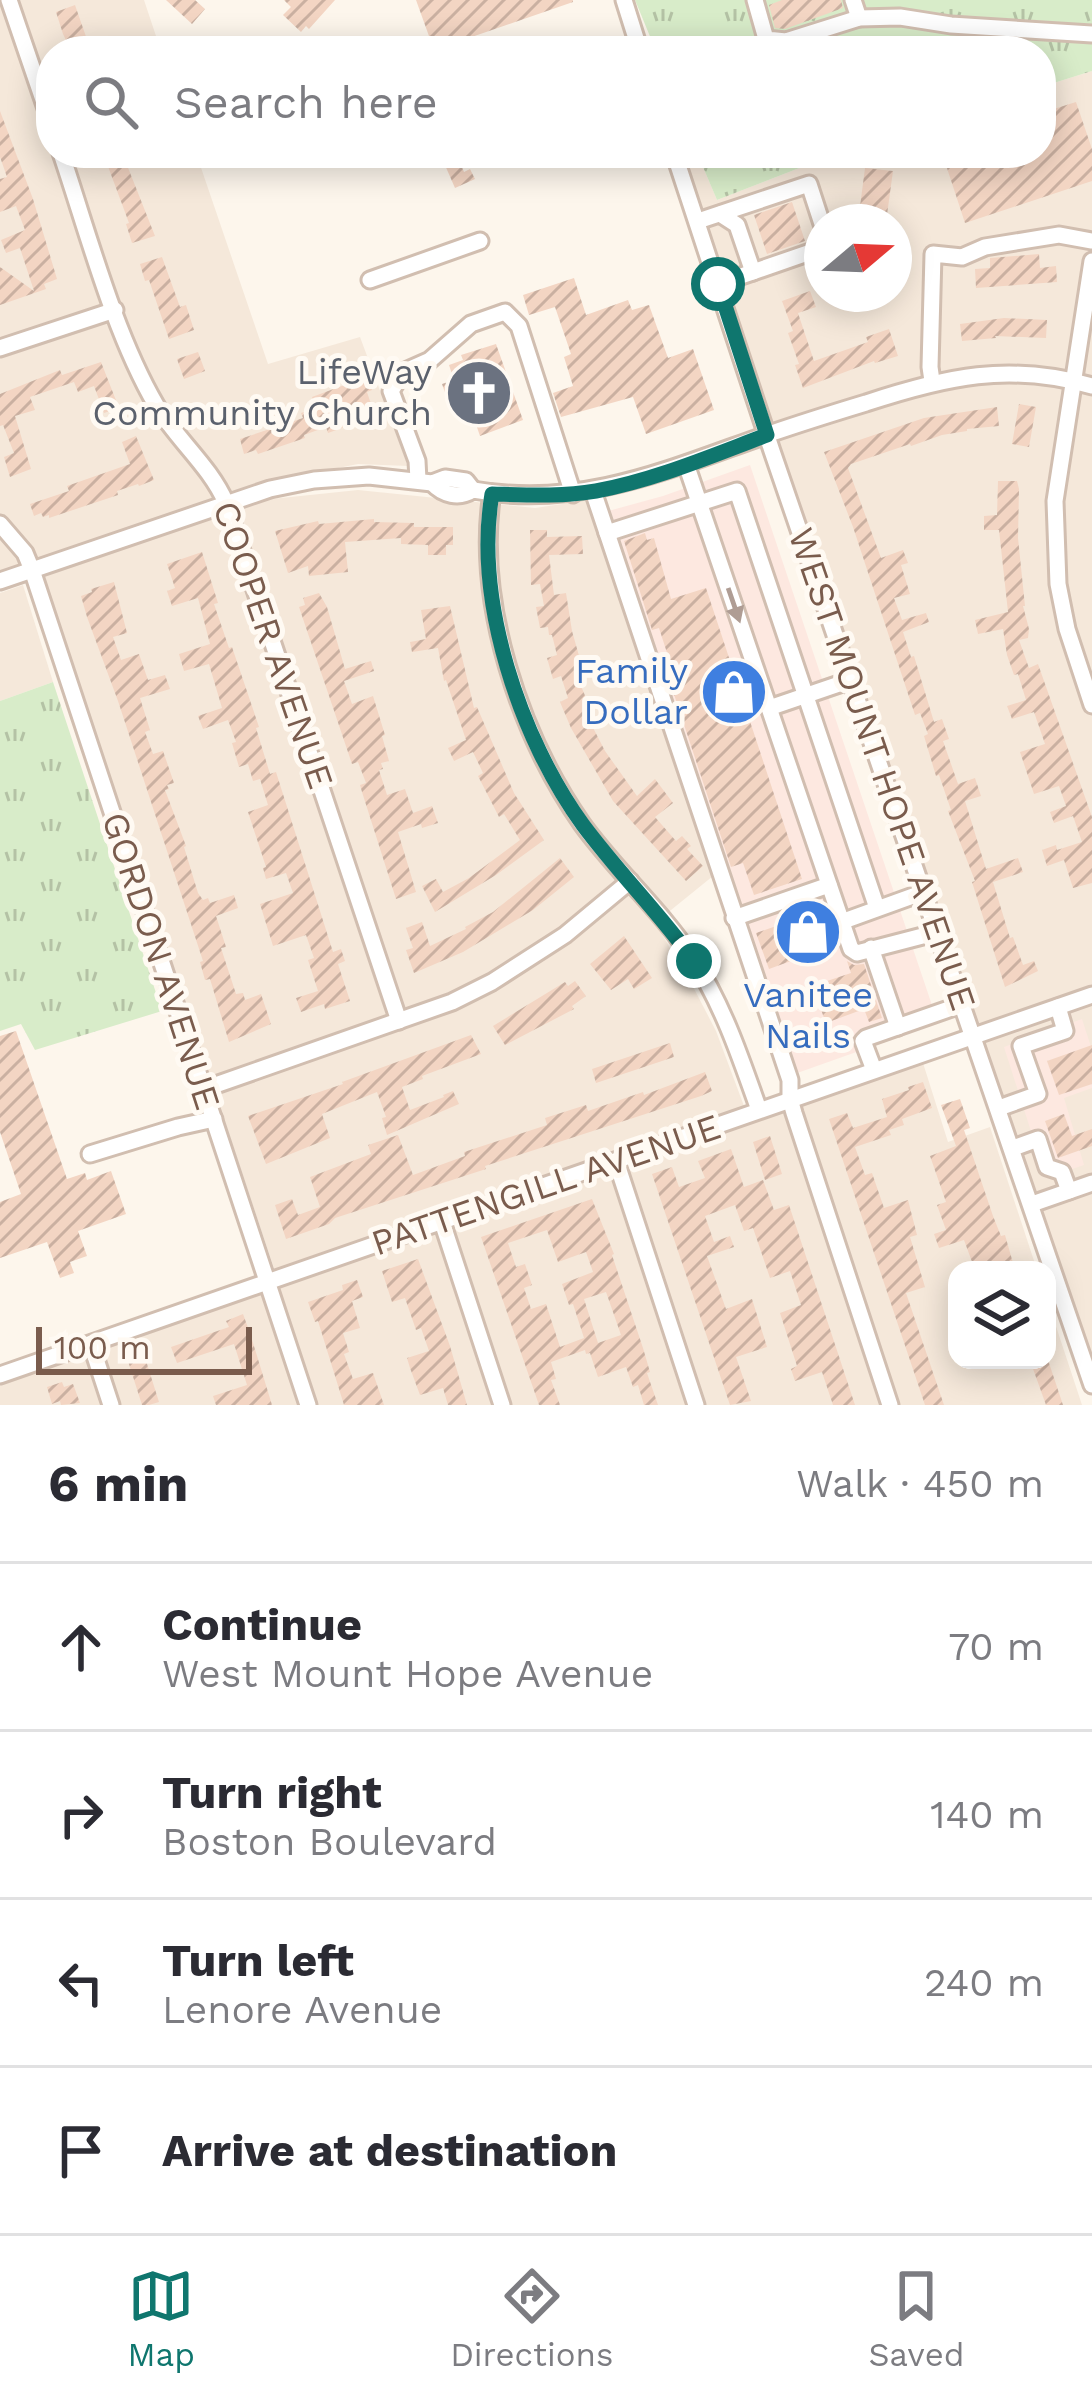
<!DOCTYPE html>
<html lang="en">
<head>
<meta charset="utf-8">
<style>
  :root { --surface:#fff; --page:#f7f7f7; --text:#2b2b33; --muted:#7c7c81; --line:#e1e1e2; --accent:#0f766e }
  body { margin:0; font-family:"Work Sans",sans-serif; background:var(--page); color:var(--text) }
  .controls { position:absolute; right:36px; bottom:36px; display:grid; overflow:hidden; border-radius:24px; box-shadow:0 6px 30px #0003 }
  .controls button { width:108px; height:108px; display:grid; place-items:center; padding:0; border:0; border-bottom:3px solid var(--line); background:var(--surface); color:var(--text); font:60px sans-serif }
  .compass { position:absolute; left:804px; top:204px; width:108px; height:108px; border-radius:50%; background:var(--surface); box-shadow:0 6px 30px #0003; rotate:71deg }
  .scale { position:absolute; left:36px; bottom:30px; width:216px; box-sizing:border-box; padding-left:12px; border:6px solid #7a5c4d; border-top:0; font-size:33px; line-height:42px; white-space:nowrap; color:#7a5c4d; -webkit-text-stroke:9px #fffaf3; paint-order:stroke }
  .stop { position:absolute; width:36px; height:36px; margin:-27px; border:9px solid #0f766e; border-radius:50%; background:#fff }
  .stop.end { background:#0f766e; border-color:#fff; box-shadow:0 3px 12px #0008 }
  .list { margin:0; padding:0; list-style:none }
  h2 { display:flex; justify-content:space-between; align-items:center; height:156px; margin:0; padding:0 48px; font-size:51px }
  h2 small { font-size:39px; font-weight:400; color:var(--muted) }
  .list li { display:grid; grid-template-columns:78px 1fr auto; gap:36px; align-items:center; box-sizing:border-box; height:168px; padding:0 48px; border-top:3px solid var(--line) }
  .list b { display:block; font-size:45px; white-space:nowrap }
  .list p { margin:0; font-size:39px; white-space:nowrap; color:var(--muted) }
  .list em { font-size:39px; font-style:normal; color:var(--muted) }
  .icon { flex:none; width:66px; height:66px; fill:none; stroke:currentColor; stroke-width:2; stroke-linecap:round; stroke-linejoin:round }
  .map { position:relative; flex:none; width:1092px; height:1405px; overflow:hidden }
  .search { position:absolute; background:var(--surface); box-shadow:0 6px 30px #0003; left:36px; right:36px; top:36px; height:132px; display:flex; align-items:center; gap:30px; box-sizing:border-box; padding:0 42px; border-radius:48px; color:var(--muted); font-size:45px }
  .sheet { height:828px; background:var(--surface) }
  nav { display:flex; justify-content:space-around; align-items:center; box-sizing:border-box; height:168px; border-top:3px solid var(--line); background:var(--surface); font-size:33px; color:var(--muted) }
  nav a { display:grid; justify-items:center; gap:6px }
  nav .on { color:var(--accent) }
  .map>svg:first-child { display:block }
  .residential { fill:#f5e8da; fill-rule:evenodd }
  .commercial { fill:#fde8e0 }
  .grass { fill:url(#grass-tufts) }
  .building { fill:url(#building-hatch); fill-rule:evenodd }
  .lines { fill:none; stroke-linecap:round; stroke-linejoin:round }
  .minor-casing { stroke:#d1beb0; stroke-width:21 }
  .minor { stroke:#fff; stroke-width:15 }
  .oneway { fill:#af9d94 }
  .route { stroke:#0f766e; stroke-width:15 }
  .labels { text-anchor:middle; dominant-baseline:central; stroke-width:10; stroke-linejoin:round; paint-order:stroke }
  .worship-label { font-size:36px; fill:#5b616d; stroke:#fffaf3; text-anchor:end }
  .street-label { font-size:36px; fill:#7a5c4d; stroke:#fffaf3 }
  .shop-label { font-size:36px; fill:#366cbe; stroke:#fffaf3; text-anchor:end }
</style>
</head>
<body>
<div class="map">
<svg width="1092" height="1405" viewBox="0 0 1092 1405">
  <defs>
    <pattern id="grass-tufts" width="24" height="20" patternUnits="userSpaceOnUse" patternTransform="scale(3)"><rect width="24" height="20" fill="#d8ecc9"/><path d="M3 7l-1-3M5 7V3M7 7l1-3M15 17l-1-3M17 17v-4M19 17l1-3" fill="none" stroke="#b4c2a5"/></pattern>
    <pattern id="building-hatch" width="6" height="6" patternUnits="userSpaceOnUse" patternTransform="scale(3)"><rect width="6" height="6" fill="#f3d5c3"/><path d="M-1 1l2-2M0 6l6-6M5 7l2-2" fill="none" stroke="#cab0a1"/></pattern>
  </defs>
  <rect width="100%" height="100%" fill="#fdf6ec"/>
  <!-- residential -->
  <g class="residential">
    <path d="M0,0H144L161,51H51V153H196L268,364L360,337L408,466L358,464L328,470L224,499L0,577Z"/>
    <path d="M1092,71V1385L673,153H697L717,200L838,153H1041V87ZM822,222H894V294H822Z"/>
    <path d="M358,490L535,508L596,499L713,876L655,923L689,979L716,1031L744,1106L275,1271L43,582L45,574L262,500Z"/>
    <path d="M23,585L53,682L0,701V593Z"/>
    <path d="M923,1063L948,1142L990,1127L1037,1270H957V1360H1047V1299L1082,1405H0V1385Z"/>
  </g>
  <!-- commercial -->
  <g class="commercial">
    <path d="M750,465L938,1023L786,1077L601,513L663,496Z"/>
    <path d="M1082,1019L1092,1050V1088L1064,1098L1084,1165L1046,1178L1004,1047Z"/>
  </g>
  <!-- grass -->
  <g class="grass">
    <path d="M635,0H1092V71L1041,87V51H656Z"/>
    <path d="M697,153H838L717,200Z"/>
    <path d="M53,682L162,1011L35,1050L21,1024L0,1031V701Z"/>
  </g>
  <!-- building -->
  <g class="building">
    <path d="M166,0H195L205,9L192,24Z"/>
    <path d="M284,0H335L309,29L306,26L301,32L283,15L291,7Z"/>
    <path d="M416,0H573V2L434,50Z"/>
    <path d="M782,0H841L843,8L785,29L775,28L769,5Z"/>
    <path d="M75,5L91,51H71L63,34L56,12Z"/>
    <path d="M1076,102L1092,149V181L965,223L942,153H988L992,166L1031,153H1041V150L1046,148L1041,135V113Z"/>
    <path d="M0,111L33,199L57,279L44,284L46,289L0,305V267L34,291L20,248L6,253L1,240L25,230L16,206L0,212V179L7,177L0,157Z"/>
    <path d="M450,153H456L464,172L470,169L475,179L455,188L441,156Z"/>
    <path d="M123,155L155,236L132,243L126,224L129,223L106,161Z"/>
    <path d="M865,168L893,171L886,222H858Z"/>
    <path d="M792,202L805,241L767,254L754,215Z"/>
    <path d="M1039,254L1040,268L1056,266L1057,282L976,288L975,269L990,268V258Z"/>
    <path d="M162,257L180,307L186,305L194,330L169,339L149,280L145,281L140,264Z"/>
    <path d="M574,278L586,315L628,300L632,310L649,305L668,358L693,349L714,410L646,434L633,397L561,417L553,393L573,386L564,357L571,354L555,307L529,315L523,295Z"/>
    <path d="M810,291L816,307L798,313L814,361L868,342L866,337L889,329L898,356L875,363L874,361L803,388L795,365L799,364L788,333L793,331L782,301Z"/>
    <path d="M1004,318L1047,320L1046,338L995,336L996,338L962,341L960,324Z"/>
    <path d="M496,344L523,420L480,436L468,401L450,407L442,384L454,380L449,365L463,360L461,355Z"/>
    <path d="M198,352L205,371L184,379L177,359Z"/>
    <path d="M101,362L119,408L104,413L94,386L78,392L74,382L30,397L35,410L15,416L31,469L10,477L4,457L14,453L3,425L0,426V394L60,370L62,375Z"/>
    <path d="M360,364L372,390L367,392L375,416L328,433L326,427L304,435L305,438L258,454L256,450L244,454L240,439L303,418L301,413L315,408L312,397L347,384L342,370Z"/>
    <path d="M1019,404L1036,407L1029,447L1012,444Z"/>
    <path d="M997,407L999,426L967,429V431L942,435L911,446L910,444L851,464L848,468L881,558L903,550L908,563L901,565L910,594L894,598L902,620L926,613L929,622L903,632L911,657L914,656L934,722L942,719L949,739L943,741L958,784L975,778L981,796L965,801L986,869L1018,858L1023,872L993,882L1010,938L1013,937L1023,965L1034,961L1038,971L1005,987L972,882L975,881L948,811L951,810L939,775L936,776L924,736L928,734L920,713L915,715L853,527L824,452L924,418Z"/>
    <path d="M136,436L154,480L139,486L138,484L117,491L118,495L49,518V515L43,517L41,513L34,516L30,504L69,491L67,486L130,464L122,442Z"/>
    <path d="M998,481H1017L1019,489L1018,538L1025,606H1023L1029,629L1028,638L1019,640L1029,668L1038,664L1092,817V883L1073,888L1064,860L1047,866L1042,850L1056,845L1057,850L1082,842L1073,816L1054,823L1050,812L1066,806L1059,786L1034,794L1020,752L1045,744L1034,712L1012,719L1007,706L1026,700L1018,674L1014,675L1007,655L1003,629L978,634L975,620L1008,612L999,530H984V516L997,515Z"/>
    <path d="M374,519V522L414,523V527H453V545H446V555H428V545L401,544V538L345,542L348,572L309,576L308,566L288,573L275,531L318,521L319,524Z"/>
    <path d="M530,530H547V537L582,536L583,554L549,555L554,595L566,593L572,631L585,677L578,679L592,712L586,714L605,751L637,796L655,779L673,803L655,817L676,841L682,836L691,846L687,849L703,866L686,881L613,801L571,728L560,702L568,698L561,676L553,679L547,658L557,655L552,635H549L548,627L540,628L536,607L544,606L540,584L531,585Z"/>
    <path d="M645,533L647,540L654,538L671,599L706,588L802,879L754,895L743,863L731,867L663,661L669,659L659,628L652,630L624,541Z"/>
    <path d="M202,552L218,603L214,604L229,648L232,647L259,727L256,728L270,774L276,772L333,952L341,949L345,961L338,964L350,1001L325,1009L324,1004L301,1012L296,998L318,991L308,960L314,958L306,935L273,946L260,904L293,893L286,873L266,879L263,868L266,867L248,812L268,805L260,779L253,781L248,764L239,767L232,743L236,742L228,720L203,729L198,716L222,708L209,664L184,671L179,654L210,644L198,598L172,606L167,591L175,588L167,564Z"/>
    <path d="M114,582L127,633L113,637L121,660L139,654L148,680L165,675L170,689L140,698L150,730L145,732L153,754L163,751L174,783L167,785L169,789L165,790L186,846L184,847L198,893L203,900L208,898L210,903L234,895L238,908L216,916L226,947L221,948L236,994L243,993L245,1000L261,994L271,1024L229,1042L210,979L205,980L200,962L203,961L118,701L87,617L81,596L92,592L91,589Z"/>
    <path d="M319,593L327,607L345,669L371,661L374,671L344,681L352,704L373,696L385,735L382,736L389,761L381,763L383,769L379,770L387,795L405,789L413,813L432,806L438,823L422,828L421,824L398,832L416,892L396,899L362,792L360,785L366,783L358,762L352,764L299,607L305,605L303,598Z"/>
    <path d="M450,606L474,708L477,707L514,793L544,840L496,875L435,912L422,886L436,879L443,892L469,878L520,840L504,814L499,817L478,776L483,773L473,752L454,761L448,748L466,740L446,680L444,681L438,648L412,652L410,642L426,639L421,610Z"/>
    <path d="M560,858L574,877L533,910L463,952L414,973L406,950L413,948L406,928L422,922L430,946L466,929L465,927L493,912Z"/>
    <path d="M808,915L821,950L769,969L756,933Z"/>
    <path d="M624,936L652,978L634,989L628,979L611,990L590,964Z"/>
    <path d="M847,961L854,965L864,964L882,1018L869,1022L864,1009L826,1023L812,986L851,973Z"/>
    <path d="M575,981L586,996L572,1006L574,1009L505,1045L493,1026L565,982L568,986Z"/>
    <path d="M16,1031L67,1179L85,1173L87,1180L111,1171L126,1214L78,1231L87,1256L70,1262L74,1273L60,1278L47,1242L0,1258V1202L21,1194L0,1132V1036Z"/>
    <path d="M471,1035L481,1054L422,1076L423,1079L402,1087L410,1110L444,1097L443,1095L453,1091L459,1104L387,1135L382,1118L386,1117L377,1092L322,1114L330,1138L266,1164L248,1116L343,1084L342,1082Z"/>
    <path d="M670,1043L674,1057L596,1083L592,1069Z"/>
    <path d="M1092,1045V1084L1059,1095L1047,1061Z"/>
    <path d="M705,1072L712,1091L701,1096L485,1166L486,1169L335,1218L329,1224L286,1239L275,1205L292,1199L298,1215L320,1207L310,1177L371,1154L368,1145L398,1135L413,1175L465,1156L464,1152L547,1125L545,1118L586,1105L588,1111L643,1092L644,1095Z"/>
    <path d="M923,1082L932,1108L902,1119L904,1125L889,1130L891,1135L855,1147L865,1175L872,1173L884,1208L908,1200L917,1235L910,1237L925,1287L906,1293L944,1405H925L829,1119L847,1113L853,1128L887,1117L882,1099L909,1090L908,1087Z"/>
    <path d="M960,1099L970,1128L964,1130L993,1216L1001,1236L1005,1235L1015,1270H975L964,1240L939,1248L934,1234L946,1230L937,1205L946,1202L930,1156L956,1146L941,1105Z"/>
    <path d="M1064,1114L1072,1136L1092,1129V1146L1058,1158L1045,1121Z"/>
    <path d="M770,1136L782,1174L765,1180L753,1142Z"/>
    <path d="M731,1149L744,1187L763,1180L774,1210L789,1205L855,1405H833L822,1372L795,1381L791,1369L797,1366L780,1313L801,1305L790,1271L770,1278L753,1228L744,1231L735,1205L705,1216L714,1242L730,1236L734,1247L707,1256L726,1309L752,1299L767,1347L736,1357L751,1401L730,1405L652,1174L672,1167L679,1187L705,1178L698,1161Z"/>
    <path d="M592,1199L614,1254L612,1255L643,1348L650,1372L647,1373L658,1405H644L638,1385L633,1387L626,1367L598,1377L590,1353L586,1354L585,1350L551,1362L556,1379L551,1380L560,1405H539L481,1237ZM547,1230L558,1262L586,1252L593,1272L562,1284L569,1305L573,1304L584,1338L560,1347L546,1304L531,1309L524,1288L532,1285L525,1264L516,1267L508,1243ZM606,1292L621,1335L598,1343L584,1299Z"/>
    <path d="M418,1259L450,1346L467,1405H448L443,1388L420,1395L410,1368L407,1358L429,1351L421,1328L416,1330L405,1298L392,1302L382,1271Z"/>
    <path d="M357,1280L363,1297L352,1301L360,1328L343,1333L349,1352L344,1354L353,1379L373,1373L384,1405H344L318,1321L315,1322L308,1302L343,1290L342,1285Z"/>
    <path d="M243,1314L250,1333L272,1405H216L213,1396L247,1385L234,1344L177,1363L171,1347L229,1327L226,1321Z"/>
    <path d="M142,1348L159,1402L149,1405H142L128,1361L134,1359L131,1352Z"/>
    <path d="M1048,1360L1063,1405H1046L1032,1366Z"/>
    <path d="M62,1382L64,1387L73,1384L80,1403L61,1405L60,1401L52,1404L47,1387Z"/>
  </g>
  <g class="lines">
    <defs>
      <g id="minor">
        <path d="M9,0L51,123"/>
        <path d="M624,0L640,51"/>
        <path d="M755,0L766,39L786,41L859,18L900,17L951,25L1092,34"/>
        <path d="M853,0L859,18"/>
        <path d="M61,153C88,233 114,333 156,405C177,440 210,466 226,503L399,1021"/>
        <path d="M674,153L772,451L1092,1385"/>
        <path d="M720,214L737,225L753,272"/>
        <path d="M698,221L809,184L822,224"/>
        <path d="M1092,261L1055,501L1058,584L1067,629L1092,705"/>
        <path d="M370,280L480,241"/>
        <path d="M718,284L822,248"/>
        <path d="M0,348L115,310"/>
        <path d="M932,381L930,367L933,254L962,257L985,247L1059,235L1092,241"/>
        <path d="M686,464L851,949L857,953L938,932"/>
        <path d="M418,480L417,461L391,391L403,372L430,360L471,324L505,312L519,326L573,494"/>
        <path d="M432,483C443,495 459,499 473,490C583,509 669,469 769,434C801,423 833,413 866,403C945,377 1009,362 1092,386"/>
        <path d="M593,491L790,1080V1099L794,1113L890,1405"/>
        <path d="M492,493C475,602 520,735 582,824C616,871 661,910 693,959C723,1005 741,1059 759,1110"/>
        <path d="M0,524L25,553L32,570L308,1405"/>
        <path d="M607,533L737,491L877,908"/>
        <path d="M0,581L270,489L314,480L369,476L432,483L445,478L466,481L473,490"/>
        <path d="M769,708L851,680"/>
        <path d="M734,918L829,885"/>
        <path d="M841,922L924,892"/>
        <path d="M871,948L898,1027"/>
        <path d="M874,1070L863,1041L866,1038L963,1004"/>
        <path d="M204,1089L452,1002L492,982L565,935L630,881"/>
        <path d="M999,1108L1038,1094L1021,1046L1065,1031L1058,1007"/>
        <path d="M1013,1148L1038,1139L1047,1167L1062,1172L1069,1191"/>
        <path d="M90,1154L178,1127L214,1119"/>
        <path d="M616,1161L696,1405"/>
        <path d="M1032,1204L1092,1183"/>
        <path d="M442,1222L502,1405"/>
        <path d="M91,1344L111,1405"/>
        <path d="M0,1375L1092,995"/>
      </g>
    </defs>
    <!-- minor casing -->
    <use href="#minor" class="minor-casing"/>
    <!-- minor -->
    <use href="#minor" class="minor"/>
  </g>
  <!-- one-way arrows -->
  <defs><path id="oneway-solid" d="M-6-.8H1V-3.2L6.5 0L1 3.2V.8H-6Z" transform="scale(3)"/></defs>
  <use class="oneway" href="#oneway-solid" transform="translate(734 605) rotate(71)"/>
  <g class="lines">
    <!-- route -->
    <path class="route" d="M694,961C660,914 618,872 583,825C520,738 474,601 492,494C527,495 561,497 596,491C655,480 711,456 767,435L718,284"/>
  </g>
  <!-- icons -->
  <defs>
    <symbol id="church-disc" viewBox="-11 -11 22 22"><circle r="9.5" fill="#6b7280" stroke="#fffaf3"/><path d="M-1.2-6h2.4v3.5h3.3v2.4h-3.3V6h-2.4V-.1h-3.3v-2.4h3.3Z" fill="#fff"/></symbol>
    <symbol id="shop-disc" viewBox="-11 -11 22 22"><circle r="9.5" fill="#3f7fe0" stroke="#fffaf3"/><path d="M-5-2.5h2.3a2.7 3.5 0 0 1 5.4 0H5L5.5 6h-11ZM-1.5-2.5h3a1.5 2.3 0 0 0-3 0Z" fill="#fff"/></symbol>
  </defs>
  <g fill-rule="evenodd">
    <use href="#church-disc" x="441" y="355" width="76" height="76"/>
    <use href="#shop-disc" x="696" y="654" width="76" height="76"/>
    <use href="#shop-disc" x="770" y="894" width="76" height="76"/>
  </g>
  <g class="labels">
    <!-- worship labels -->
    <g class="worship-label">
      <text x="432" y="372">LifeWay<tspan x="432" dy="41">Community Church</tspan></text>
    </g>
    <!-- street labels -->
    <g class="street-label">
      <text transform="translate(273 645) rotate(71)">COOPER AVENUE</text>
      <text transform="translate(882 769) rotate(71)">WEST MOUNT HOPE AVENUE</text>
      <text transform="translate(161 961) rotate(72)">GORDON AVENUE</text>
      <text transform="translate(546 1185) rotate(-19)">PATTENGILL AVENUE</text>
    </g>
    <!-- shop labels -->
    <g class="shop-label">
      <text x="688" y="671">Family<tspan x="688" dy="41">Dollar</tspan></text>
      <text x="808" y="995" text-anchor="middle">Vanitee<tspan x="808" dy="41">Nails</tspan></text>
    </g>
  </g>
</svg>
<div class="controls">
<button><svg class="icon" aria-label="layers" viewBox="0 0 24 24"><path d="M12 4l9 5-9 5-9-5zM3 14l9 5 9-5"/></svg></button>
</div>
<svg class="compass" viewBox="-18 -18 36 36"><path d="M0-13l5 13h-10z" fill="#e53935"/><path d="M0 13l5-13h-10z" fill="#7c7c81"/></svg>
<div class="scale">100 m</div>
<div class="stop" style="left:718px;top:284px"></div>
<div class="stop end" style="left:694px;top:961px"></div>
<div class="search"><svg class="icon" aria-label="search" viewBox="0 0 24 24"><circle cx="10" cy="10" r="6"/><path d="M15 15l6 6"/></svg>Search here</div>
</div>
<section class="sheet">
<h2>6 min<small>Walk · 450 m</small></h2>
<ul class="list">
<li><svg class="icon" aria-label="ahead" viewBox="0 0 24 24"><path d="M12 20V5M6 11l6-6 6 6"/></svg><div><b>Continue</b><p>West Mount Hope Avenue</p></div><em>70 m</em></li>
<li><svg class="icon" aria-label="right" viewBox="0 0 24 24"><path d="M7 20v-9h11M14 6l5 5-5 5"/></svg><div><b>Turn right</b><p>Boston Boulevard</p></div><em>140 m</em></li>
<li><svg class="icon" aria-label="left" viewBox="0 0 24 24"><path d="M17 20v-9H6M10 6l-5 5 5 5"/></svg><div><b>Turn left</b><p>Lenore Avenue</p></div><em>240 m</em></li>
<li><svg class="icon" aria-label="arrive" viewBox="0 0 24 24"><path d="M6 21V4h12l-3 4 3 4H6"/></svg><div><b>Arrive at destination</b></div></li>
</ul>
</section>
<nav>
<a class="on"><svg class="icon" aria-label="map" viewBox="0 0 24 24"><path d="M3 6l6-2 6 2 6-2v14l-6 2-6-2-6 2zM9 4v14M15 6v14"/></svg>Map</a>
<a><svg class="icon" aria-label="directions" viewBox="0 0 24 24"><path d="M12 3l9 9-9 9-9-9zM9 14v-3h6M13 9l2 2-2 2"/></svg>Directions</a>
<a><svg class="icon" aria-label="saved" viewBox="0 0 24 24"><path d="M7 4h10v16l-5-4-5 4z"/></svg>Saved</a>
</nav>
</body>
</html>
